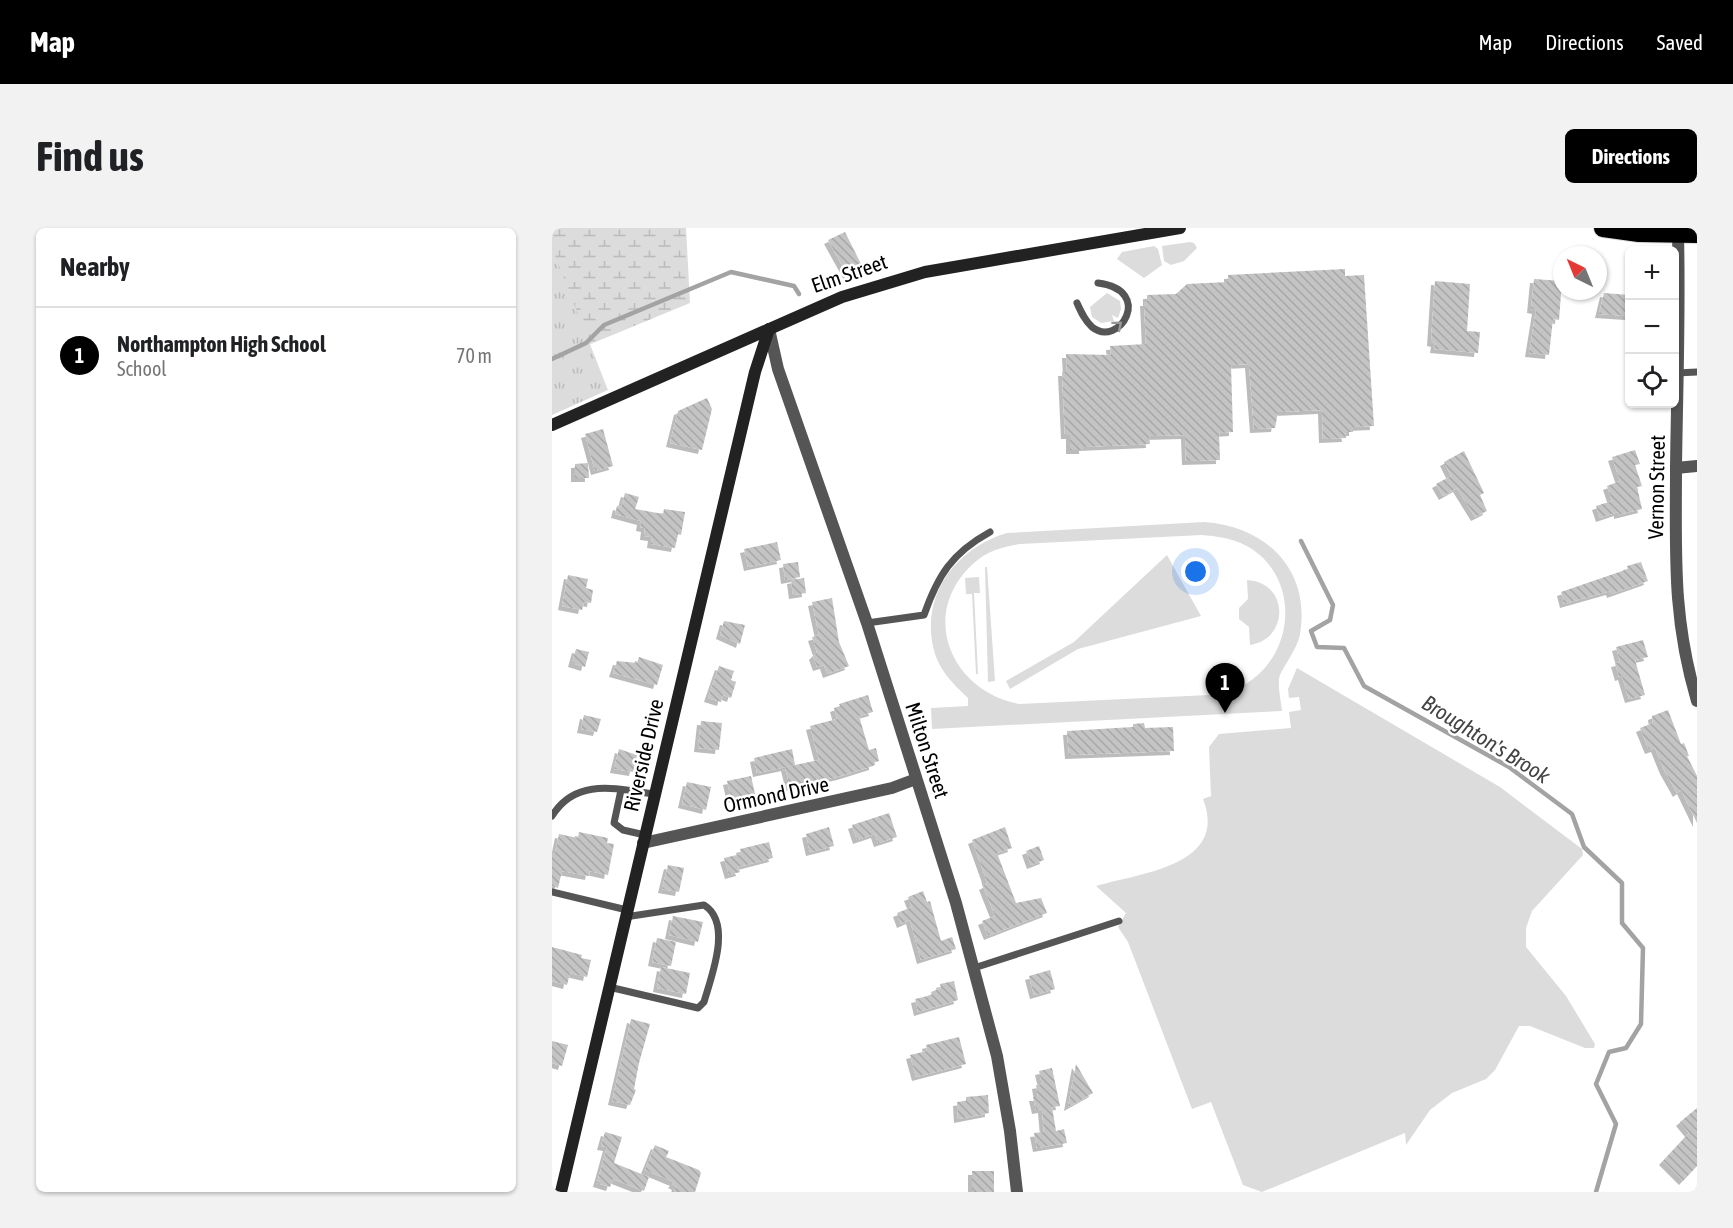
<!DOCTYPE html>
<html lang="en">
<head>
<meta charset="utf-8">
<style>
  :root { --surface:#fff; --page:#f2f2f2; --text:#202124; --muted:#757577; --line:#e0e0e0; --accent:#000 }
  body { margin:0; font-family:"Asap Condensed",sans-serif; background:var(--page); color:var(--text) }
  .controls { position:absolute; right:18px; top:18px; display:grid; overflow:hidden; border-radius:9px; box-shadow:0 2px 4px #0004 }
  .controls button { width:54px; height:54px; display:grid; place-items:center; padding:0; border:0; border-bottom:2px solid var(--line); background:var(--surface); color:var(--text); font:30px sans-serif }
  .compass { position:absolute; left:1001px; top:18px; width:54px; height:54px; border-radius:50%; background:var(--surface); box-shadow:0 2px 4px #0004; rotate:317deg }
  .you { position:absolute; left:644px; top:344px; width:21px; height:21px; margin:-15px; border:4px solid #fff; border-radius:50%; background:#1a73e8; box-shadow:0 0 0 9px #1a73e833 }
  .badge { display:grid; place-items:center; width:39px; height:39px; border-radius:50%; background:var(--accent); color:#fff; font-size:20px; font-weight:700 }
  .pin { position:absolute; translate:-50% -50px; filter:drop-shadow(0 2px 3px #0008) }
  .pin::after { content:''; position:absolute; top:32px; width:21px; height:18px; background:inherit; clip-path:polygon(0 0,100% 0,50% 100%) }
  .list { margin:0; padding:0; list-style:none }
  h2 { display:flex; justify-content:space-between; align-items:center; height:78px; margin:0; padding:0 24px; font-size:26px }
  h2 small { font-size:20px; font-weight:400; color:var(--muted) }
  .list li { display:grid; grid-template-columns:39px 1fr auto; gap:18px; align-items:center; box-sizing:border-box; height:96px; padding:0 24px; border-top:2px solid var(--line) }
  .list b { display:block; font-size:22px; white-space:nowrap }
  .list p { margin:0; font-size:20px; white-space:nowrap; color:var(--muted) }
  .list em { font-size:20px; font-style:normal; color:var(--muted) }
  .icon { flex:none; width:33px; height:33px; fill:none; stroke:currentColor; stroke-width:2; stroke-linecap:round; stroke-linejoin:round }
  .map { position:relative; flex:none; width:1145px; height:964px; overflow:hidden; border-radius:9px }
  header { display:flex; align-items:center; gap:36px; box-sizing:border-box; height:84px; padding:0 30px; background:var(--accent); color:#fff }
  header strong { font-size:28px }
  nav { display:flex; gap:33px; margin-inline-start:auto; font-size:21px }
  .intro { display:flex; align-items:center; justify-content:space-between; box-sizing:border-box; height:144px; padding:0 36px }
  h1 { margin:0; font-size:42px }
  .button { padding:15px 27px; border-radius:9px; background:var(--accent); color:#fff; font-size:21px; font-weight:700 }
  main { display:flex; gap:36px; padding:0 36px }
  aside { flex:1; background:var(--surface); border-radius:9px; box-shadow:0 2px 4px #0004 }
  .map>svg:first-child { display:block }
  .grass { fill:#dcdcdc; fill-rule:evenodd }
  .wetland { fill:url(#wetland-marsh) }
  .park { fill:url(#park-tufts) }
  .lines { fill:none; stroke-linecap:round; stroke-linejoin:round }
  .stream { stroke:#a3a3a3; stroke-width:4.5 }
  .building { fill:url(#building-back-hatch); filter:url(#shadow) }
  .highway-casing { stroke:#dbdbdb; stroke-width:20 }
  .lane { stroke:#555; stroke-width:7 }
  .street { stroke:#555; stroke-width:12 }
  .secondary { stroke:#222; stroke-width:12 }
  .highway { stroke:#000; stroke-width:18 }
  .oneway { stroke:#999 }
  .labels { text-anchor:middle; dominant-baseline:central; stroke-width:5; stroke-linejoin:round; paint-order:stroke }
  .street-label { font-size:21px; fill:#000; stroke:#fff }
  .water-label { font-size:22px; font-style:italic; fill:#444; stroke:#fff }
</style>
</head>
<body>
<header>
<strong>Map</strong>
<nav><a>Map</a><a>Directions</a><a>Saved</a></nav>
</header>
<div class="intro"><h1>Find us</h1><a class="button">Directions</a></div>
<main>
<aside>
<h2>Nearby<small></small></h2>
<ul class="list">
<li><span class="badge">1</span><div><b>Northampton High School</b><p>School</p></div><em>70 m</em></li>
</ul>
</aside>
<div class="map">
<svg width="1145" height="964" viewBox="0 0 1145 964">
  <defs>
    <pattern id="wetland-marsh" width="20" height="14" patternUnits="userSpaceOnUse" patternTransform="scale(1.5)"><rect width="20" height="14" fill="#dcdcdc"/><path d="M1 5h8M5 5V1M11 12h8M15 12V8" fill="none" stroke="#bbb"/></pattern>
    <pattern id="park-tufts" width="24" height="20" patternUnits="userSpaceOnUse" patternTransform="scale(1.5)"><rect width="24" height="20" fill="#dcdcdc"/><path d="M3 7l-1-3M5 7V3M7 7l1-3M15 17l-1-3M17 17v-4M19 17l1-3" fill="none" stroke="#bbb"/></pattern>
    <pattern id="building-back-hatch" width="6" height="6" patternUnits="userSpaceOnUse" patternTransform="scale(1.5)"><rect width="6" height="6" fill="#c4c4c4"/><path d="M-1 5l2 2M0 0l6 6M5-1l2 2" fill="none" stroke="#a7a7a7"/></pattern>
    <filter id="shadow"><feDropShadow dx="-4" dy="4" stdDeviation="0" flood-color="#0004"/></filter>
  </defs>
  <rect width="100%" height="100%" fill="#fff"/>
  <!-- grass -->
  <g class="grass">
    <path d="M638,14L642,15L645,20L632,33L619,37L612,33L610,18Z"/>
    <path d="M602,18L606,21L610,37L592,50L565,31L570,24Z"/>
    <path d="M555,65L568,73L569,81L566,90L560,87L562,93L549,95L540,89L538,79Z"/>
    <path d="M652,294C713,298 759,341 748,406C745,423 728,442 727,451C726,461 729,473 730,483L380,501L379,480L416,478V470C402,457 389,444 383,426C366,370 403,320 455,305ZM650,307C672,309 691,312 709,328C751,367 736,439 684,461C676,465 666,465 657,467L467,476C398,463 366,385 422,335C435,323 451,319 468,316Z"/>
    <path d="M615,327L649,388L526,421L458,461L454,453L522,414Z"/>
    <path d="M433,339H435L443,453L436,454Z"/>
    <path d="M427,349L428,365H422L426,446H424L420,366H414L413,350Z"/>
    <path d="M695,352C737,354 738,411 698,417L697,399L687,391V380L696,371Z"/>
    <path d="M745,440L948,559L1030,621L1031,627L980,683L974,700V719L1014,768L1043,816L1042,820H1033L978,798H967L943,842L934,851L900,865L878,882L854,917L853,905L710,964L691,957L659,874L640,881L576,714L566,699L574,685L544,658C588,645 677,638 651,571L659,568L657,519L667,506L739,500L737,484L749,482L747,469L737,470L736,461Z"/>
  </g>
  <!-- wetland -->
  <path class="wetland" d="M0,0H134L138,75L0,132Z"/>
  <!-- park -->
  <path class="park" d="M0,20L56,162L0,187Z"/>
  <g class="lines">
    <!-- stream -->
    <g class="stream">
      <path d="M0,131L34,115L52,97L179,44L242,58L247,66"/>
      <path d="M749,313L781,377L778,392L759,403L765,419L792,420L812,458L957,539L1020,586L1032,619L1070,655V695L1091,720L1089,796L1074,820L1057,824L1044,856L1064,896L1044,964"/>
    </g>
  </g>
  <!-- building -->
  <g class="building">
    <path d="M293,4L311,40L296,48L276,12Z"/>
    <path d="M793,41V48L812,47L822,198L801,199V204H793L794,210L771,211L770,182L726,184L723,200L702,201L697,136L679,137L681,204L667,205L668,232L634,233L633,207L597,208L598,216L531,219V222H518V207H513L510,144H515L514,126L559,127L558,118L594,116L592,74H595V67L624,66L635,56L676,54V47Z"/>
    <path d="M982,51L1010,53L1007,92L1001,91L997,127L977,125L984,82L979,81Z"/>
    <path d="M883,53L918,56L915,103L928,104L926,125L882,121L883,115L879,114Z"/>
    <path d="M1052,65L1077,67V88L1047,86Z"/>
    <path d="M155,170L160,181L150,222L118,215L126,183Z"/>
    <path d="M51,201L61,238L43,243L33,206Z"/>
    <path d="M1083,222L1088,236L1083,237L1090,258L1085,259L1090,281L1066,287V284L1048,290L1044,278L1060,273L1055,258L1068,253L1060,229Z"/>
    <path d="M912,223L932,265L928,267L935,283L923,289L905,260L891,268L884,256L899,248L892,234Z"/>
    <path d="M36,235L37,250H23V236Z"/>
    <path d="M73,265L87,269L83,281L111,286L112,281L133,284L129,307L126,306L123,320L99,316L100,309L92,308L93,300L88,299L89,293L63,286L65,278L69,279Z"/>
    <path d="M225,314L229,332L196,339L192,321Z"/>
    <path d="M246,334L248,349L233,352L231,336Z"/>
    <path d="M1089,334L1096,353L1059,366L1058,363L1012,376L1009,364L1076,341L1075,338Z"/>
    <path d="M16,347L36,351L34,360L41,362L39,375L32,374L30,382L10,378Z"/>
    <path d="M252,350L254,365L241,367L239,352Z"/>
    <path d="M280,370L287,414L297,438L275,446L272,437L265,439L261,428L265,424L260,409L267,407L260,374Z"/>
    <path d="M172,393L193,397L188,416L168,407Z"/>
    <path d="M1091,412L1096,429L1083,432L1093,467L1077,471L1070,448L1067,449L1063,435L1068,434L1064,419Z"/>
    <path d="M24,421L37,424L33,439L20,435Z"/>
    <path d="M87,429L111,437L105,457L61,445L65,433L85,435Z"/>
    <path d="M167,438L182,443L179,452L184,454L179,470L171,467L169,474L156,470Z"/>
    <path d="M316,467L321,484L307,488L317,522L324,520L327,533L321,535V538L289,548L238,559L233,539L267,532L258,498L285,491L282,480L288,478L287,476Z"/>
    <path d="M1116,482L1129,516L1132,515L1137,528H1135L1145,548V595L1129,562L1125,565L1112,542L1103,520L1097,522L1088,500L1101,495L1100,488Z"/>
    <path d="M32,487L49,491L45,504L29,501Z"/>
    <path d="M149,493L170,495L167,522L146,520Z"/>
    <path d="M592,495L593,500L621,499L622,523L517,527L515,503L581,499V496Z"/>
    <path d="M67,521L85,527L81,544L62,541Z"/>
    <path d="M240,521L243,537L205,545L202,530Z"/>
    <path d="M199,548L203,566L179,571L175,553Z"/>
    <path d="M135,554L159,559L154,582L130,576Z"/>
    <path d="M337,585L345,609L326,615L323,606L305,612L300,597Z"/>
    <path d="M277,599L282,618L258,624L254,606Z"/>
    <path d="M453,599L460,620L445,625L464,675L489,670L495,685L436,708L430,693L443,688L431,658L435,656L433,648L420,612Z"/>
    <path d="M27,604L56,610L55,615L62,616L56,647L38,643L37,648L10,643L6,660L0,658V625H3L7,606L26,610Z"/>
    <path d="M217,614L221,630L186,639L188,644L177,647L172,630L189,626L188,621Z"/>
    <path d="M487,618L492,632L479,637L474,623Z"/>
    <path d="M116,637L132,640L127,664L110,661Z"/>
    <path d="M371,663L375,674L378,673L389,713L400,709L404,721L369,732L358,692L349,696L345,685L360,679L356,669Z"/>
    <path d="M121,688L151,694L146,714L117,707Z"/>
    <path d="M105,710L124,714L119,738L100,734Z"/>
    <path d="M0,719L30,727L29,730L39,732L35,749L18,745L15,757L0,753Z"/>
    <path d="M109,739L138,745L134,766L105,760Z"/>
    <path d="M498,742L503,761L482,767L477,748Z"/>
    <path d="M402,753L406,772L366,784L363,771L380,767L379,764L389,760L388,756Z"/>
    <path d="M79,791L98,796L87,835L82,861L84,862L78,877L60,873Z"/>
    <path d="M407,809L414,836L364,849L358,827L375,823L374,817Z"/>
    <path d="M0,813L16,817L10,838L0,835Z"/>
    <path d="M524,836L541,865L516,879Z"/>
    <path d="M500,840L508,878L500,879L504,903L512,901L515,915L485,920L482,905L492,904L490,881L484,882L481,869H486L484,857L490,856L487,843Z"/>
    <path d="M436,867L437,885L406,891L405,874L414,873V869Z"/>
    <path d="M1145,880V938L1131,953L1111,933L1137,905L1128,894Z"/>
    <path d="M53,904L70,909L62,935L97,949L92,963L61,951L58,959L45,955L55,919L49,918Z"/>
    <path d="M103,917L117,923L114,929L147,942L149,945L143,964H122L124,958L120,956L122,954L93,942Z"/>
    <rect x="420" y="943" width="22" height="21"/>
  </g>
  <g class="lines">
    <defs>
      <path id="highway" d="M1051,0L1087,5L1145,6"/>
    </defs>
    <!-- highway casing -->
    <use href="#highway" class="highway-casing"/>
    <!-- lane -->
    <g class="lane">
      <path d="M525,75C529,84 533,93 540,99C567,121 603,62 546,55"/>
      <path d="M1124,145L1145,144"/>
      <path d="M315,395L372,387C386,347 400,325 438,304"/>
      <path d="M69,562L62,595L71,602L93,607"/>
      <path d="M0,588C24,549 65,561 102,566"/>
      <path d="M0,664L75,682"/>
      <path d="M422,740L567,693"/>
      <path d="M57,759L146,780L152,774C159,749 181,695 152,677L73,689"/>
    </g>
    <!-- street -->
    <g class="street">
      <path d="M1126,7C1128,84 1125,162 1124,239C1124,325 1120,389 1145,473"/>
      <path d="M217,101L226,141L315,395L404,675L445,828L458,903L465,964"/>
      <path d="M1124,240L1145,238"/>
      <path d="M91,615L340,560L364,551"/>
    </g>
    <!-- secondary -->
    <g class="secondary">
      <path d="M0,197L290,69L373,44L628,0"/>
      <path d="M9,964L203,144L217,101"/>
    </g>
    <!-- highway -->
    <use href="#highway" class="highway"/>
  </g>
  <!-- one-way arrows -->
  <defs><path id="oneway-chevron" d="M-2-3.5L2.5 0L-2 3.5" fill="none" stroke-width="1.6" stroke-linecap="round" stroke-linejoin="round" transform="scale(1.5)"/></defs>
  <use class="oneway" href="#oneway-chevron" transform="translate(566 97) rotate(-40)"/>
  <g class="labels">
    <!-- street labels -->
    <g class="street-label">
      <text transform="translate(297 45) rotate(-19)">Elm Street</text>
      <text transform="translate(1104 259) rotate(-89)">Vernon Street</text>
      <text transform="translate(376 522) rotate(72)">Milton Street</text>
      <text transform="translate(91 527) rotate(-77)">Riverside Drive</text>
      <text transform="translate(224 566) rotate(-12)">Ormond Drive</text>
    </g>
    <!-- water labels -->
    <g class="water-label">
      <text transform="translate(934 511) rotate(32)">Broughton's Brook</text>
    </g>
  </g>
</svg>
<div class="controls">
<button>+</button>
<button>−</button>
<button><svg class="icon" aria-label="locate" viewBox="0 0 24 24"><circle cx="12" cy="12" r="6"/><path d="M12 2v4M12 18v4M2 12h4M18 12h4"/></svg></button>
</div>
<svg class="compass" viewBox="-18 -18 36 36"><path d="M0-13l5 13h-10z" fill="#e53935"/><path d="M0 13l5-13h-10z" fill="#757577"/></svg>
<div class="you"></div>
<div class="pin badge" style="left:673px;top:485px">1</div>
</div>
</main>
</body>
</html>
